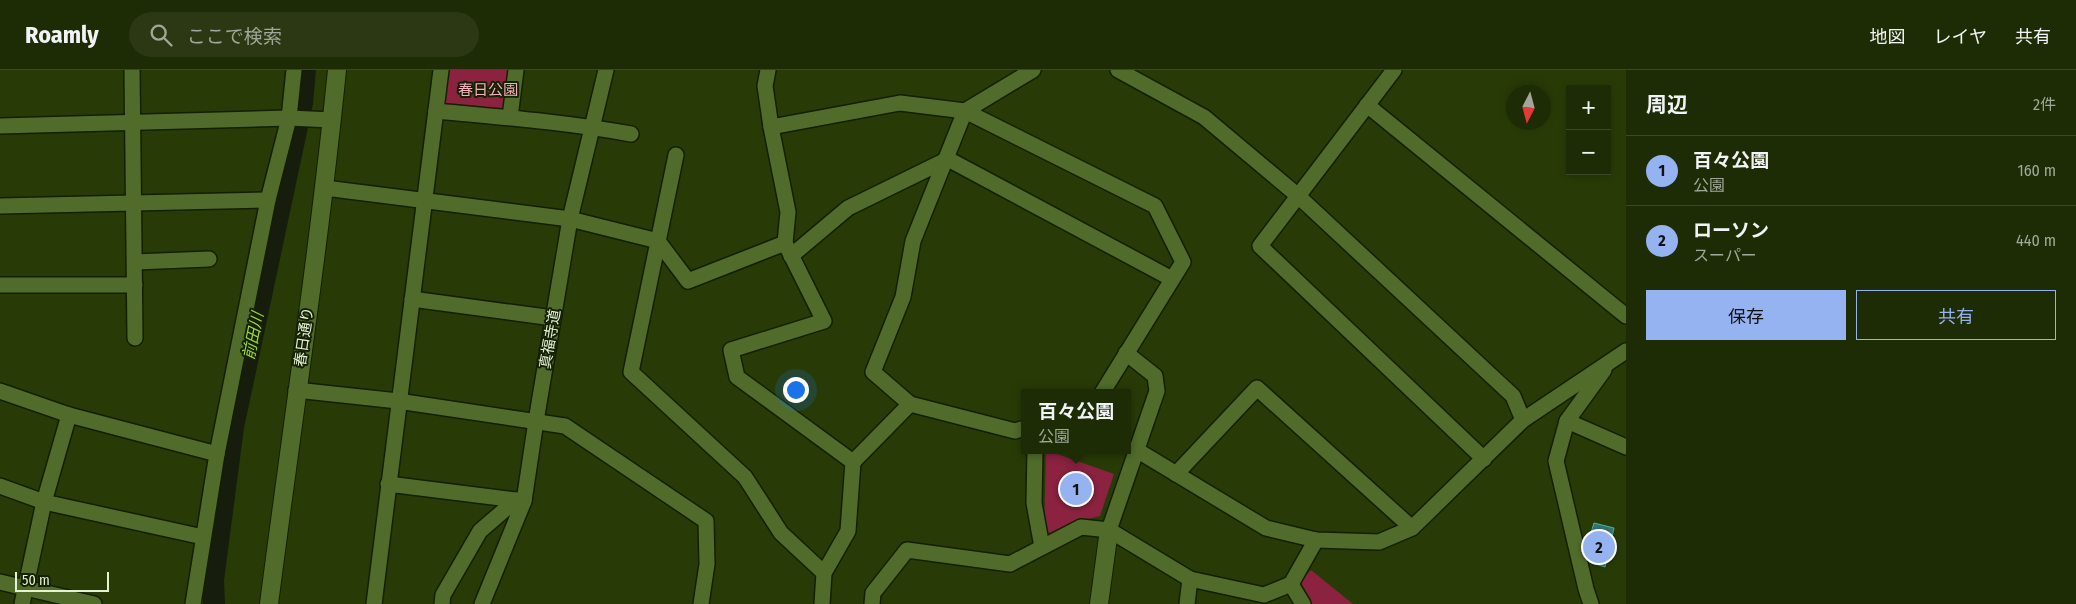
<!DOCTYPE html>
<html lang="ja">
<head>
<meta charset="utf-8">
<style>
  :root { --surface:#1e2c05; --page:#2b3813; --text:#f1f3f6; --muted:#a1a79a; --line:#3c4827; --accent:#95b2f1 }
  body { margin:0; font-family:"Fira Sans Condensed","Noto Sans JP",sans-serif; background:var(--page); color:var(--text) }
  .controls { position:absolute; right:15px; top:15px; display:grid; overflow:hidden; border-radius:0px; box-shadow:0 2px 8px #0003 }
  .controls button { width:45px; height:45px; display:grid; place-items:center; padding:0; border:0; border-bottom:1px solid var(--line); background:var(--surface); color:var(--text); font:25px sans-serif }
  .compass { position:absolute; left:1506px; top:15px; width:45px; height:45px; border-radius:50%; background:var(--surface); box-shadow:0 2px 8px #0003; rotate:186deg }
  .scale { position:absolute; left:15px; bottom:12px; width:94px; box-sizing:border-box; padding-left:5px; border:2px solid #e3f3d1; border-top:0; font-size:14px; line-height:18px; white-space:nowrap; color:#e3f3d1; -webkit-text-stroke:4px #152005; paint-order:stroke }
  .you { position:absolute; left:795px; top:319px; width:18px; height:18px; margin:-12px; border:4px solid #fff; border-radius:50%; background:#1a73e8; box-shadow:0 0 0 8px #1a73e833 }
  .badge { display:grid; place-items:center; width:32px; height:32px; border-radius:50%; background:var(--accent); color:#111; font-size:16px; font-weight:700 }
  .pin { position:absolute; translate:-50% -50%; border:2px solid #fff; box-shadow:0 1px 5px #0006 }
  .popup { position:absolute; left:1021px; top:319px; width:110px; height:65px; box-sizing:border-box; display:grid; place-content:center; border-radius:0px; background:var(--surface); filter:drop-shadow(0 1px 4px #0005); font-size:16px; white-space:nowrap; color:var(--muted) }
  .popup b { font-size:19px; color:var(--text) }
  .popup::after { content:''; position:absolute; left:50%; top:100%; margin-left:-10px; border:10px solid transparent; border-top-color:var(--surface) }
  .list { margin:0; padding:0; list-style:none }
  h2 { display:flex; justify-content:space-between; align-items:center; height:65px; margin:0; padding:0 20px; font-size:21px }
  h2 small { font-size:16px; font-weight:400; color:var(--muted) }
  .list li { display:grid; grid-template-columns:32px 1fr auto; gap:15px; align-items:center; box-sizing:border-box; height:70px; padding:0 20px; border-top:1px solid var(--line) }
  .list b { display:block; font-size:19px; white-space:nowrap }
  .list p { margin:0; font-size:16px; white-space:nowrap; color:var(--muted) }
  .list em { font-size:16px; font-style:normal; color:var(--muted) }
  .actions { display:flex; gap:10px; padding:15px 20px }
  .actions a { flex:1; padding:11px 0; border:1px solid var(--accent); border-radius:0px; text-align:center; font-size:18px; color:var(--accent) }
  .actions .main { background:var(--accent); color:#111 }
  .icon { flex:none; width:28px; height:28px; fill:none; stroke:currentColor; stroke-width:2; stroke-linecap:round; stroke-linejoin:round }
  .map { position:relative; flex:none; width:1626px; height:534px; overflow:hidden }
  header { display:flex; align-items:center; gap:30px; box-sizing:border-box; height:70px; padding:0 25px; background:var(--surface); border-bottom:1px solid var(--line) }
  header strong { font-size:24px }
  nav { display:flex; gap:28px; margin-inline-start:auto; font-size:18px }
  .search { width:350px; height:45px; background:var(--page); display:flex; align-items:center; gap:12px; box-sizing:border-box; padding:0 18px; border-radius:28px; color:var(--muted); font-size:19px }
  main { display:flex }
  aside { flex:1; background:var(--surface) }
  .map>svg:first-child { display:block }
  .green { fill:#8a2240 }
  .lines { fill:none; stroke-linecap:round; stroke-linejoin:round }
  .river { stroke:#161d0c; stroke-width:22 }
  .building { fill:#367570; stroke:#48b2ab }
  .minor-casing { stroke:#132000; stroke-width:18 }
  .tertiary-casing { stroke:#132000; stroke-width:20 }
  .minor { stroke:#516c2a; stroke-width:15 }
  .tertiary { stroke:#516c2a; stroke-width:18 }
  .labels { text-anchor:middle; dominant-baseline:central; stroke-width:4; stroke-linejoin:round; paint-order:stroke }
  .park-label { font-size:15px; fill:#f3b2bc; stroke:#152005 }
  .street-label { font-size:15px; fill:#e3f3d1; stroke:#152005 }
  .water-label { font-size:16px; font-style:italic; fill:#9bd736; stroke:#152005 }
</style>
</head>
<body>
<header>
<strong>Roamly</strong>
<div class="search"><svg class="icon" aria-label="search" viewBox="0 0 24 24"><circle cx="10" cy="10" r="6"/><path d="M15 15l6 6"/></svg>ここで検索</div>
<nav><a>地図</a><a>レイヤ</a><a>共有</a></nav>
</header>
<main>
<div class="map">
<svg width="1626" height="534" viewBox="0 0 1626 534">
  <rect width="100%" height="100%" fill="#283b07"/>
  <!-- green -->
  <g class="green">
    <path d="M445,0H510L506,41L441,36Z"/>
    <path d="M1046,380L1114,404L1100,446L1080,451L1044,465Z"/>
    <path d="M1311,500L1353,534H1311L1298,514Z"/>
  </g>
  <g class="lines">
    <!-- river -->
    <path class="river" d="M214,534L213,510L233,357L302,33L305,0"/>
  </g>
  <!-- building -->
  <path class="building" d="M1594,453L1614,458L1605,497L1589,492L1586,479Z"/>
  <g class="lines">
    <defs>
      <g id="minor">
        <path d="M132,0L135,268"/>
        <path d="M1118,0L1204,47L1297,125L1513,326L1523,350"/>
        <path d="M1394,0L1260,176L1484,389"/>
        <path d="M1367,35L1626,246"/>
        <path d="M436,41C501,47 566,52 631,64"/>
        <path d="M510,47L516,0"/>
        <path d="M0,56L289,48L332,50"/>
        <path d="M771,57L900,33L965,41L1155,136L1183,192L1102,323"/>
        <path d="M676,85L631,302L745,407L781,463L824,503"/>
        <path d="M325,118L570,149L658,171L688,211L785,173L788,142L771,57L765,16L768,0"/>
        <path d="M0,136L268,130"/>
        <path d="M785,173L824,251L731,280L737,307L853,392L848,461L824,503L822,534"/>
        <path d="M791,186L848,138L948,89L1172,209"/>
        <path d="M135,192L209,189"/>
        <path d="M0,215H135"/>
        <path d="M412,229L553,248"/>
        <path d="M296,320L398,331L565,356L706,451L707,494L701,534"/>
        <path d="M0,321L69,345L217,384"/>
        <path d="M1567,351L1626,377"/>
        <path d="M1025,358L1015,361L910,334L873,302L903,227L913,171L965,41L1033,0"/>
        <path d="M1135,379L1266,458L1316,470L1379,472L1412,458L1523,350L1626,281"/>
        <path d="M1035,380L1034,433L1042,477"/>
        <path d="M853,392L910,334"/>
        <path d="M1176,404L1257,318L1412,458"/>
        <path d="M388,414L524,431"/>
        <path d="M0,416L44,432L203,467"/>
        <path d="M1109,460L1157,321L1155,306L1126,283"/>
        <path d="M0,512L94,534"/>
        <path d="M1291,514L1303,534"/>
        <path d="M22,534L44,432L69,345"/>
        <path d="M193,534L217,384L268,130L289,48L294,0"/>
        <path d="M374,534C395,356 420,178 441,0"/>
        <path d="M442,534L443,525L480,461L516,430"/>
        <path d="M482,534L524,431L536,351L570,149L606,0"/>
        <path d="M872,534L873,523L907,480L1010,494L1081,457L1109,460L1190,509L1264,525L1291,514L1316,470"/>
        <path d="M1187,534L1190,509"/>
        <path d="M1591,534L1586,519L1556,391L1567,351L1604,300"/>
      </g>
      <g id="tertiary">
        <path d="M269,534C292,356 319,178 337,0"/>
        <path d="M1099,534L1109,460"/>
      </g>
    </defs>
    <!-- minor casing -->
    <use href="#minor" class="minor-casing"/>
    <!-- tertiary casing -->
    <use href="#tertiary" class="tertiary-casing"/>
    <!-- minor -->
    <use href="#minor" class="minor"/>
    <!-- tertiary -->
    <use href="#tertiary" class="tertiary"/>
  </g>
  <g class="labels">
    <!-- park labels -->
    <g class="park-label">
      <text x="488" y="20">春日公園</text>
    </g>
    <!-- street labels -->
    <g class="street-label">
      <text transform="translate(304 267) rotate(-82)">春日通り</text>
      <text transform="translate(550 269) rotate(-80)">真福寺道</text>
    </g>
    <!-- water labels -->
    <g class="water-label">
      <text transform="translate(253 266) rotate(-78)">前田川</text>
    </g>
  </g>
</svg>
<div class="controls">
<button>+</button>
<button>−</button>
</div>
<svg class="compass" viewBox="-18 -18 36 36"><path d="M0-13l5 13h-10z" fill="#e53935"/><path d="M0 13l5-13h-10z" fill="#a1a79a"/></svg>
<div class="scale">50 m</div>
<div class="you"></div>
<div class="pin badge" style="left:1076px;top:419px">1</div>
<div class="popup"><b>百々公園</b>公園</div>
<div class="pin badge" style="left:1599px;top:477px">2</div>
</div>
<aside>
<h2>周辺<small>2件</small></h2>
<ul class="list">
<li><span class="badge">1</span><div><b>百々公園</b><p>公園</p></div><em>160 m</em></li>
<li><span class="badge">2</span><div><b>ローソン</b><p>スーパー</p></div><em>440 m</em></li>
</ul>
<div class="actions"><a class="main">保存</a><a>共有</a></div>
</aside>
</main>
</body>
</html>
